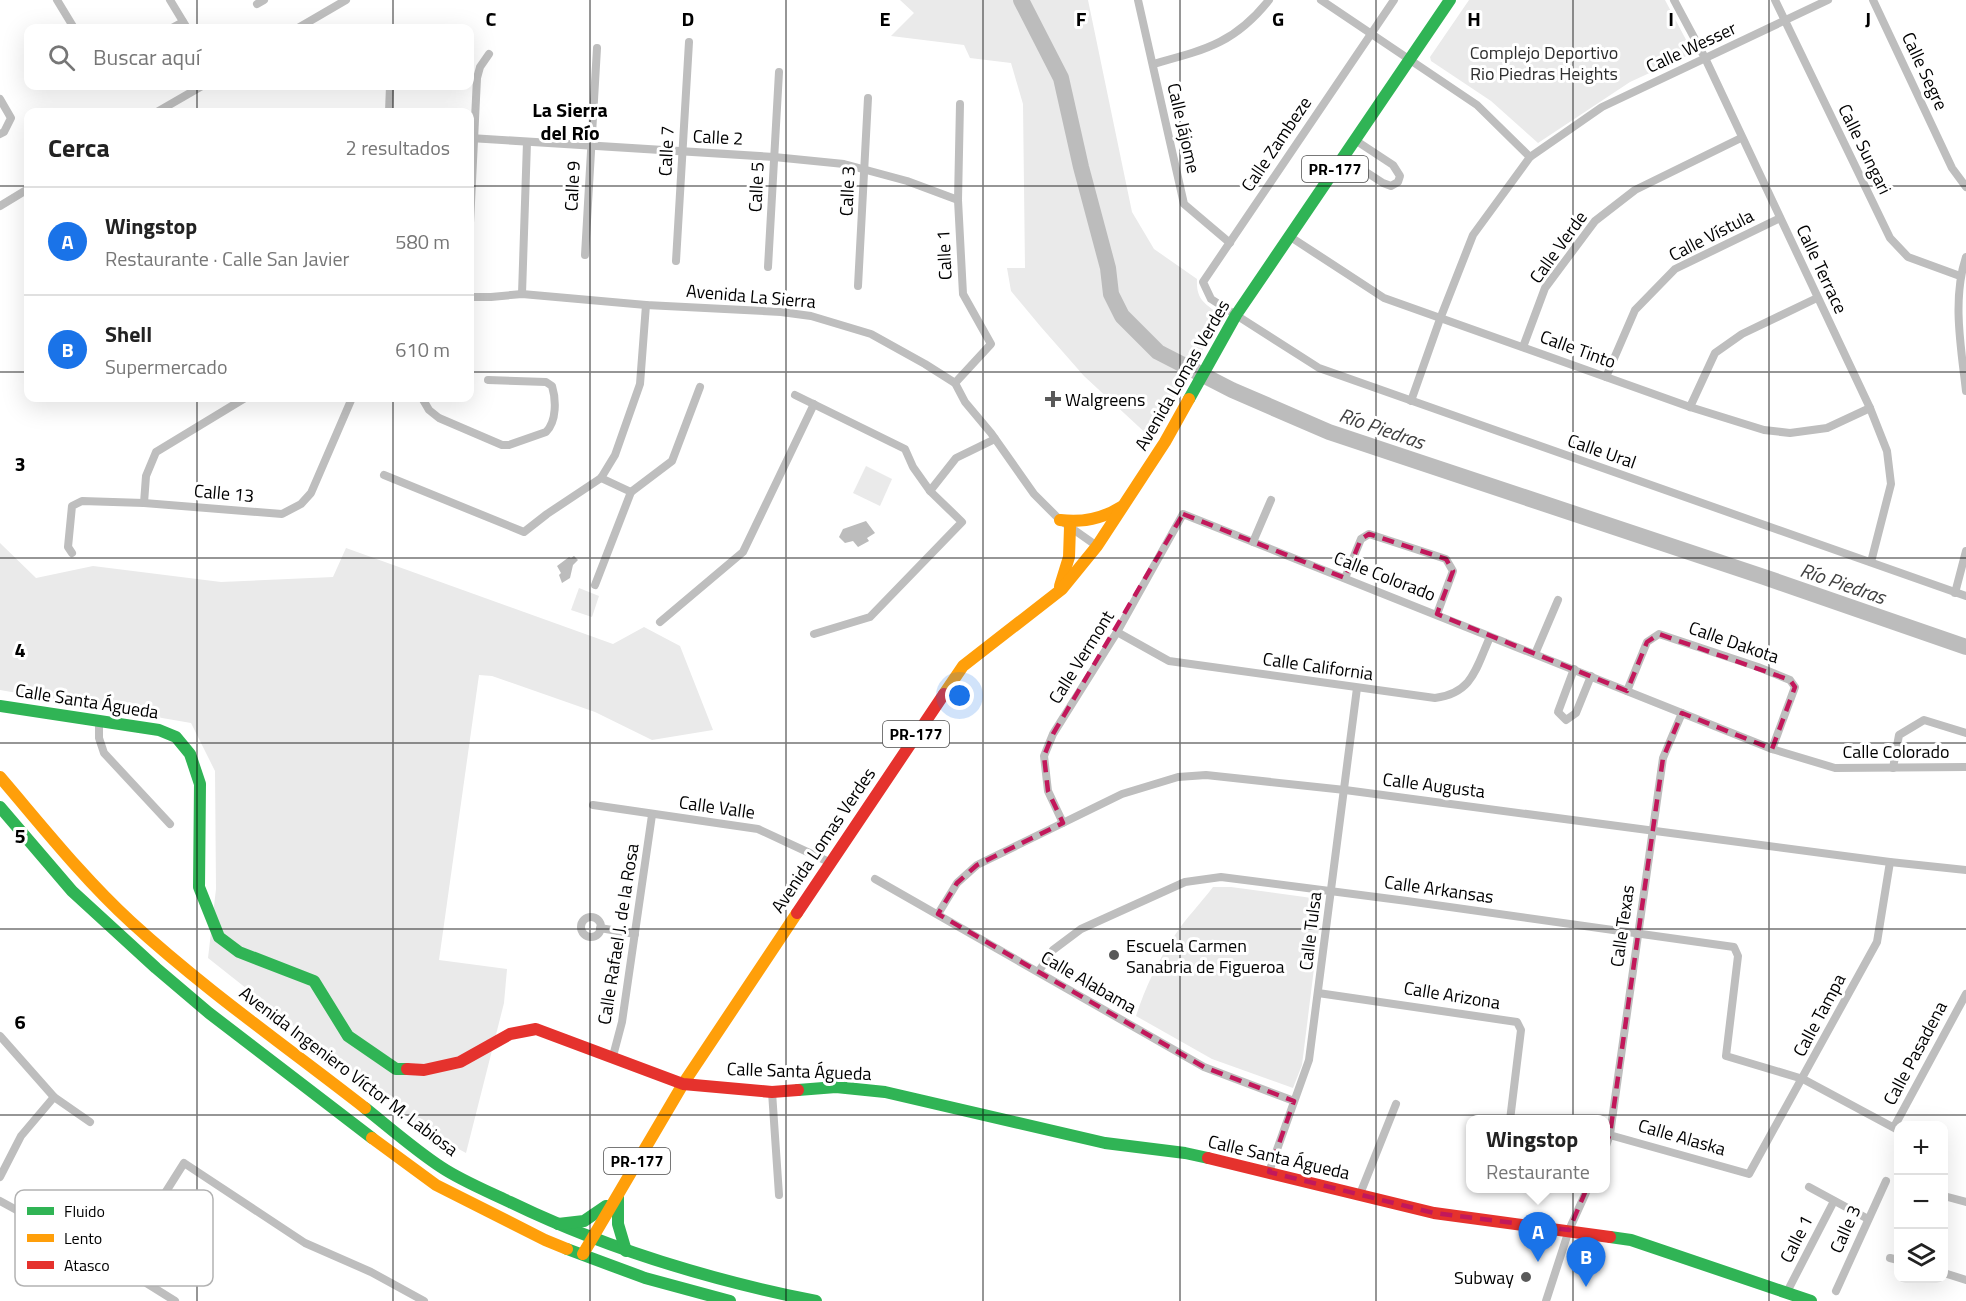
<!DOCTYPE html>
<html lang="es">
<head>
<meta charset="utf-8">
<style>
  :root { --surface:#fff; --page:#f6f6f6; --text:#222; --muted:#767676; --line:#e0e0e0; --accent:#1a73e8 }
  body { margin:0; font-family:"Titillium Web",sans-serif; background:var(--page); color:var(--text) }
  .controls { position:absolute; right:18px; bottom:18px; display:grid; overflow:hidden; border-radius:12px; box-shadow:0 6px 24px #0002 }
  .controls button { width:54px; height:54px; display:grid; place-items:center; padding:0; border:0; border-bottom:2px solid var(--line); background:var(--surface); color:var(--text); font:30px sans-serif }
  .you { position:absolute; left:960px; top:696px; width:21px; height:21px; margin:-15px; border:4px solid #fff; border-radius:50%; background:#1a73e8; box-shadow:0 0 0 9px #1a73e833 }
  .badge { display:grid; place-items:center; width:39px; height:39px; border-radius:50%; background:var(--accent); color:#fff; font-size:20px; font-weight:700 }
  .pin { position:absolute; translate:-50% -50px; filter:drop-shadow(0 2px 3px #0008) }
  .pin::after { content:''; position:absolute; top:32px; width:21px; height:18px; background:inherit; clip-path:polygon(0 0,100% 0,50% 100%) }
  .popup { position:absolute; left:1466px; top:1115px; width:144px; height:78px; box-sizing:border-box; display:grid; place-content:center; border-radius:12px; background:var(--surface); filter:drop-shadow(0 2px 4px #0005); font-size:20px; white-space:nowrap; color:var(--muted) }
  .popup b { font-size:22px; color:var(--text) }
  .popup::after { content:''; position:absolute; left:50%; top:100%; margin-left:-12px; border:12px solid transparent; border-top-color:var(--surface) }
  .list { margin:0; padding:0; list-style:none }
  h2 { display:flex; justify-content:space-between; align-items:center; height:78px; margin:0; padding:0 24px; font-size:26px }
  h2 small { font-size:20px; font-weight:400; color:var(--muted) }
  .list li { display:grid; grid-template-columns:39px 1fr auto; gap:18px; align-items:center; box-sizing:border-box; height:108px; padding:0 24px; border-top:2px solid var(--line) }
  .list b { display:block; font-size:22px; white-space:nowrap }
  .list p { margin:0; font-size:20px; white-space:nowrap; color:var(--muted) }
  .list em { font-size:20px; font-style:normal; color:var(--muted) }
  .icon { flex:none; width:33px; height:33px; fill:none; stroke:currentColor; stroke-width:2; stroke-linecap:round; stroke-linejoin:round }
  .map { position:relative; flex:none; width:1966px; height:1301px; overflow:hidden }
  .search { position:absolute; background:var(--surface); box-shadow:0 6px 24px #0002; left:24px; top:24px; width:450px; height:66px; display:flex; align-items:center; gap:15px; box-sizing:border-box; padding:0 21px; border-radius:12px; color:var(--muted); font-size:22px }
  .panel { position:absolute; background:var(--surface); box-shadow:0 6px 24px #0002; left:24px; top:108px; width:450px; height:294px; border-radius:12px }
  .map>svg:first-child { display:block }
  .green { fill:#eaeaea }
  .water { fill:#bcbcbc }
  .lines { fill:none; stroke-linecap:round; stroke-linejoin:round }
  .river { stroke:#bcbcbc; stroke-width:16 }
  .street { stroke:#bebebe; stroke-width:8 }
  .fast { stroke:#30b455; stroke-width:12 }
  .slow { stroke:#ff9f0a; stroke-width:12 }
  .jam { stroke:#e5322d; stroke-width:12 }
  .marked { fill:none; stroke:#c2185b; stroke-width:4.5; stroke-dasharray:12 8; stroke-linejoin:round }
  .grid { fill:none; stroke:#000; stroke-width:1.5; stroke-opacity:0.55 }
  .poi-dot { fill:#595959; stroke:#fff; stroke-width:2 }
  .labels { text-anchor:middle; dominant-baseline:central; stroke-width:6; stroke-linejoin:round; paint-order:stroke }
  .shield { fill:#fff; stroke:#4c4c4c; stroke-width:1.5 }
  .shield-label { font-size:16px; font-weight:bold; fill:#000 }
  .street-label { font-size:18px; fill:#000; stroke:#fff }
  .park-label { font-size:18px; fill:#2f2f2f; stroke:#fff }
  .poi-label { font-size:18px; fill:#000; stroke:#fff; text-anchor:start }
  .neighbourhood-label { font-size:20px; font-weight:bold; fill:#000; stroke:#fff }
  .water-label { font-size:20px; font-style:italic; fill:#404040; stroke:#fff }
  .key { fill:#fff; stroke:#b2b2b2; stroke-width:1.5 }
  .key-label { font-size:16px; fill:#000 }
  .grid-label { font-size:20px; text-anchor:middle; font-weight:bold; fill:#000; stroke:#fff; stroke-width:6; stroke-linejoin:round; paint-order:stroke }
</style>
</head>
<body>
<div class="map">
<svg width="1966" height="1301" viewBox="0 0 1966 1301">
  <rect width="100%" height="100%" fill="#fff"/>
  <!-- green -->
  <g class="green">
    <path d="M900,0H1088L1132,212L1154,249L1197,279C1196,299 1204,303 1219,314V320L1160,428L1152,439L1084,376L1041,327L1011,291L1007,268H1025L1023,104L1011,63L970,58L964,45L891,36L914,13Z"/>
    <path d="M1469,0H1665L1693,53L1630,82L1538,143L1491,101L1431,61L1430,57Z"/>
    <path d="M866,466L892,479L880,506L853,493Z"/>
    <path d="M0,543L36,578L93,566L221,582L333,577L346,548L613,644L644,627L680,646L713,730L652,740L595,712L492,676L479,675L439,960L507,969L504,1003L466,1153L429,1133L208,958L216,889L215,771L191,723L0,690Z"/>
    <path d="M579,588L599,596L592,617L571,610Z"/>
    <path d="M1213,887H1231L1319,899L1322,904L1302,1065L1293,1088L1212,1059L1136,1016C1145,988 1158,960 1175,935C1186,918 1201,903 1213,887Z"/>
  </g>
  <!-- water -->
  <g class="water">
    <path d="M866,521L875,533L867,538L869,541L858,547L853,541L845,543L839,537L843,529Z"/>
    <path d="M574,556L578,560L573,565L570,578L562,583L559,575L561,573L557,566L569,557L571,558Z"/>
  </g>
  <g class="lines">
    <!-- river -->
    <path class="river" d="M1021,0L1061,78L1081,167L1108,268L1111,294L1122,316L1158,352L1232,390L1329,432L1764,577L1966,647"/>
    <!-- street -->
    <g class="street">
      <path d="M57,0L74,28"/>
      <path d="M170,0L187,28"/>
      <path d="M1138,0L1184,204L1230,243"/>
      <path d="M1321,0L1477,105L1530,157"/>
      <path d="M1394,0L1203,282L1211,299L1319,368L1966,596"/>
      <path d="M1674,0L1705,58L1870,408L1887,451L1891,484L1871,562"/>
      <path d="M1775,0L1890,238L1908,257L1960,276"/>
      <path d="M1873,0L1952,168L1966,187"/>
      <path d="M257,4L264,0"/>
      <path d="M172,28L183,22"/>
      <path d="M298,28L346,0"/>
      <path d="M1153,64C1204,50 1234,44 1269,0"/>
      <path d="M0,99L11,118L4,132L0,134"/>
      <path d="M157,112L202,86"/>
      <path d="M389,112L390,86"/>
      <path d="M470,138L774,157L844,164L907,181L958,200"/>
      <path d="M1343,157L1383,183L1391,186L1398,182L1400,176L1393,165L1355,140"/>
      <path d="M0,206L28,189"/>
      <path d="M470,223L477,78L480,67L489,54"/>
      <path d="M1289,236L1384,298L1690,407L1764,430L1790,433L1827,428L1870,408"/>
      <path d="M585,255L597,48"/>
      <path d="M1966,257C1952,299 1961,347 1966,391"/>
      <path d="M676,261L689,42"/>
      <path d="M768,267L779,72"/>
      <path d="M858,286L868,98"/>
      <path d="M522,294L527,142"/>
      <path d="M470,297H491L522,294L646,305L781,312L811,316L871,334L925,364L955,383L965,402L991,433L1034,494L1060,520L1097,546"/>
      <path d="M1523,347L1545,288L1595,221L1635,190L1741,138"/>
      <path d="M1606,377L1635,310L1675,269L1780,218"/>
      <path d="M955,383L991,344L963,294L958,200L960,104"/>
      <path d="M795,395L905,449L913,467L930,491"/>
      <path d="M422,398L429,410L439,418L502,445H509L546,432C557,421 556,399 552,386L546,382L488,380"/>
      <path d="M1411,401L1440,319L1473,235L1530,157L1602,107L1828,0"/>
      <path d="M1690,407L1715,353L1742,334L1817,298"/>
      <path d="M384,475L524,532L547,514L601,478L615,455L640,384L646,305"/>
      <path d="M631,492L672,461L700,387"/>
      <path d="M144,503L146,476L156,452L245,398"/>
      <path d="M1253,542L1271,500"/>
      <path d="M72,553L68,547L72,506L82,501L144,503L282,514L301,504L311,493L352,398"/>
      <path d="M1345,578L1361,539L1369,534L1446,559L1453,571L1437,614"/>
      <path d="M595,585L631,492L601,478"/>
      <path d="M1955,593L1966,551"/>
      <path d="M660,622L743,552L814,404"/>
      <path d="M1117,632L1169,661L1435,698C1473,693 1476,668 1490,637"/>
      <path d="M814,634L870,617L962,522L930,491L956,458L995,439"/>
      <path d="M1535,654L1558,600"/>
      <path d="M1574,669L1558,712L1566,720L1576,713L1591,676"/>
      <path d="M1627,691L1647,642L1659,634L1758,667L1790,680L1795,687L1772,749"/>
      <path d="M99,721V738L104,753L170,824"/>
      <path d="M1893,768L1899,735L1924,720L1966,733"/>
      <path d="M593,805L758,829L829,862"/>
      <path d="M1063,823L1048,791L1044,756L1053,734L1117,632L1183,514L1772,749L1835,768L1966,767"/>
      <path d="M875,879L1204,1067L1294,1101"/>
      <path d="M938,914L957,883L977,865L1122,794L1178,777L1206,775L1345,790L1890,862L1966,870"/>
      <circle cx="591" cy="927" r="10"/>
      <path d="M600,928L635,934"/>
      <path d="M1039,971L1053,950L1081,929L1185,882L1221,877L1407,901L1734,947L1738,956L1726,1056L1803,1079L1898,1130"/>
      <path d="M1318,993L1517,1022L1521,1030L1510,1120"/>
      <path d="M0,1036L54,1097L90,1122"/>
      <path d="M613,1056L622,1022L652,815"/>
      <path d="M772,1092L779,1195"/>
      <path d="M1894,1127L1966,994"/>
      <path d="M1606,1134L1749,1174L1877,942L1890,862"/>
      <path d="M1606,1146L1610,1134L1663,758L1682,713"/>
      <path d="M1269,1172L1309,1060L1357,688"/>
      <path d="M0,1177L21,1136L54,1097"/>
      <path d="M1809,1187L1868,1219"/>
      <path d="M1360,1194L1396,1104"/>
      <path d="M1944,1196L1966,1202"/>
      <path d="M0,1201L119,1266L175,1301"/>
      <path d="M1890,1258L1898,1260"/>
      <path d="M119,1266L184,1163L305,1243L371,1272L424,1301"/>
      <path d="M1944,1273L1966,1280"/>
      <path d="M1836,1291L1886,1181"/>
      <path d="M1787,1292L1834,1201"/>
      <path d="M1546,1301L1569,1230L1588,1188"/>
    </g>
    <!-- fast -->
    <g class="fast">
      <path d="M1189,399L1236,315L1450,0"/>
      <path d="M0,706L159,730L176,737L190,754L200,784L199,887L219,937L239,952L314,981L348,1036L396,1069H407"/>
      <path d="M0,807L72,891L156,968L209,1013L372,1138"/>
      <path d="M798,1090L836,1087L885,1092L1105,1143L1185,1153L1208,1158"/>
      <path d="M365,1108C390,1128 415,1150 441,1167C462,1181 487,1191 510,1202C607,1249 710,1280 816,1301"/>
      <path d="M618,1197V1224L626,1251"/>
      <path d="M558,1224L584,1221L606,1206"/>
      <path d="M1610,1237L1631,1240L1811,1301"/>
      <path d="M567,1249L645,1278L730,1301"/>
    </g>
    <!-- slow -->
    <g class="slow">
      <path d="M1060,520C1083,523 1102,519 1121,507"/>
      <path d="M1060,586L1069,557L1070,527"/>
      <path d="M944,694L963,666L1062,589L1097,546L1165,442L1189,399"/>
      <path d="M0,777C42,826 83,878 131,922C204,989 287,1047 365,1108"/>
      <path d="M372,1138L436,1185L545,1240L567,1249"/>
      <path d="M583,1254L683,1084L797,913"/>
    </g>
    <!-- jam -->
    <g class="jam">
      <path d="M797,913L944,694"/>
      <path d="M407,1069L424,1070L460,1062L510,1034L536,1029L683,1084L772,1092L798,1090"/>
      <path d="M1208,1158L1434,1213L1610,1237"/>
    </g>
  </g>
  <!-- marked area -->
  <path class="marked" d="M1183,514L1345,578L1361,539L1369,534L1446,559L1453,571L1437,614L1627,691L1647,642L1659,634L1790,680L1795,687L1772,749L1682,713L1663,758L1610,1134L1569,1230L1434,1213L1269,1172L1294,1101L1204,1067L938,914L957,883L977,865L1063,823L1048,791L1044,756L1053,734Z"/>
  <!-- grid -->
  <path class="grid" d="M197,0V28M393,0V28M590,0V1301M786,0V1301M983,0V1301M1180,0V1301M1376,0V1301M1573,0V1301M1769,0V1301M197,86V112M393,86V112M0,186H28M470,186H1966M0,372H28M470,372H1966M197,398V1301M393,398V1301M0,558H1966M0,743H1966M0,929H1966M0,1115H1966"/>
  <!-- markers -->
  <g class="poi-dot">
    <path d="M1050 390h6v6h6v6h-6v6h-6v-6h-6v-6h6z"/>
    <circle cx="1114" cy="955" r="6"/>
    <circle cx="1526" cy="1277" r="6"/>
  </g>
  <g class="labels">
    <!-- shield labels -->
    <g class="shield">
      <rect x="1302" y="156" width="66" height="26" rx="4.5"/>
      <rect x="883" y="721" width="66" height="26" rx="4.5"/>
      <rect x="604" y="1148" width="66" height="26" rx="4.5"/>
    </g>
    <g class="shield-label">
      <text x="1335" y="169">PR-177</text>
      <text x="916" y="734">PR-177</text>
      <text x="637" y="1161">PR-177</text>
    </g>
    <!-- street labels -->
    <g class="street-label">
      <text transform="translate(1691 47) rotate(-25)">Calle Wesser</text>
      <text transform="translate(1925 71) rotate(65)">Calle Segre</text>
      <text transform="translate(1184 128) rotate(77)">Calle Jájome</text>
      <text transform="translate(718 137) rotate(3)">Calle 2</text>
      <text transform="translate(1276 144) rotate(-56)">Calle Zambeze</text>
      <text transform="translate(1865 149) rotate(64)">Calle Sungari</text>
      <text transform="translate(666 151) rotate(-87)">Calle 7</text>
      <text transform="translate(572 186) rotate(-87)">Calle 9</text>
      <text transform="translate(756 187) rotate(-87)">Calle 5</text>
      <text transform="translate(847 191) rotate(-87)">Calle 3</text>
      <text transform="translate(1711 235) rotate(-27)">Calle Vístula</text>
      <text transform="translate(1558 247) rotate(-54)">Calle Verde</text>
      <text transform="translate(944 255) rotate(-93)">Calle 1</text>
      <text transform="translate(1822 269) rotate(65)">Calle Terrace</text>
      <text transform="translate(751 296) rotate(5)">Avenida La Sierra</text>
      <text transform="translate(1578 349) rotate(20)">Calle Tinto</text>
      <text transform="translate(1182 375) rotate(-60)">Avenida Lomas Verdes</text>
      <text transform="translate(1602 451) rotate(19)">Calle Ural</text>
      <text transform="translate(224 493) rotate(5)">Calle 13</text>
      <text transform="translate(1385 576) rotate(21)">Calle Colorado</text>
      <text transform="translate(1734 642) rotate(19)">Calle Dakota</text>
      <text transform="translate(1081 657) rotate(-58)">Calle Vermont</text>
      <text transform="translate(1318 666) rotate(8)">Calle California</text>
      <text transform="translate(87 701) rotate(9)">Calle Santa Águeda</text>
      <text x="1896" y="751">Calle Colorado</text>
      <text transform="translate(1434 785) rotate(7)">Calle Augusta</text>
      <text transform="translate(717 807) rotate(8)">Calle Valle</text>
      <text transform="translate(823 840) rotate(-56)">Avenida Lomas Verdes</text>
      <text transform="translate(1439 889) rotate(8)">Calle Arkansas</text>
      <text transform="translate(1622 926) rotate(-82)">Calle Texas</text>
      <text transform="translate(1310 931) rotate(-83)">Calle Tulsa</text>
      <text transform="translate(618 934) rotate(-81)">Calle Rafael J. de la Rosa</text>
      <text transform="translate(1089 982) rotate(30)">Calle Alabama</text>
      <text transform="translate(1452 995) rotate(9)">Calle Arizona</text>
      <text transform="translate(1819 1015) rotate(-62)">Calle Tampa</text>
      <text transform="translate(1915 1053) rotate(-62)">Calle Pasadena</text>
      <text transform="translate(349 1071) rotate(37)">Avenida Ingeniero Víctor M. Labiosa</text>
      <text transform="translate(799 1071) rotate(2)">Calle Santa Águeda</text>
      <text transform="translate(1682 1137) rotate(16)">Calle Alaska</text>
      <text transform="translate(1279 1157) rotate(13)">Calle Santa Águeda</text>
      <text transform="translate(1845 1229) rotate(-66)">Calle 3</text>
      <text transform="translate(1796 1239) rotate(-63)">Calle 1</text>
    </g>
    <!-- park labels -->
    <g class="park-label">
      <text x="1544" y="52">Complejo Deportivo<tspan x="1544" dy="21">Rio Piedras Heights</tspan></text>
    </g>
    <!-- poi labels -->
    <g class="poi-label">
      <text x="1065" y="399">Walgreens</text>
      <text x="1126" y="945">Escuela Carmen<tspan x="1126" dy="21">Sanabria de Figueroa</tspan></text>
      <text x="1514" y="1277" text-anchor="end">Subway</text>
    </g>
    <!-- neighbourhood labels -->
    <g class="neighbourhood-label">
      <text x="570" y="109">La Sierra<tspan x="570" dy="23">del Río</tspan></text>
    </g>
    <!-- water labels -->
    <g class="water-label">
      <text transform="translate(1382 428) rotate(19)">Río Piedras</text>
      <text transform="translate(1843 583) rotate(19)">Río Piedras</text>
    </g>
  </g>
  <!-- legend -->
  <rect x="15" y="1190" width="198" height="96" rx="9" class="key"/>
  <rect x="27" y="1207" width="27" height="8" fill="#30b455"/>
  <rect x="27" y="1234" width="27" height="8" fill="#ff9f0a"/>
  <rect x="27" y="1261" width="27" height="8" fill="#e5322d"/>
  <g class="key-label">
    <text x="64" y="1217">Fluido</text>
    <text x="64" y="1244">Lento</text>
    <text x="64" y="1271">Atasco</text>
  </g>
  <g class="grid-label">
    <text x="491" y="26">C</text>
    <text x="688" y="26">D</text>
    <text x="885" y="26">E</text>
    <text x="1081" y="26">F</text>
    <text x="1278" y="26">G</text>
    <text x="1474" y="26">H</text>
    <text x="1671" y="26">I</text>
    <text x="1868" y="26">J</text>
    <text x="20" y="471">3</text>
    <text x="20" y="657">4</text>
    <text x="20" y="843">5</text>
    <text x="20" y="1029">6</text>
  </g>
</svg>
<div class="controls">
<button>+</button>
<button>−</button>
<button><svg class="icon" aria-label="layers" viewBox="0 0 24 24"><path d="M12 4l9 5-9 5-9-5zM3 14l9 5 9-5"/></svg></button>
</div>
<div class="you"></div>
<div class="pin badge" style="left:1538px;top:1262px">A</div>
<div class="popup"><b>Wingstop</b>Restaurante</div>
<div class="pin badge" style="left:1586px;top:1287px">B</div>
<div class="search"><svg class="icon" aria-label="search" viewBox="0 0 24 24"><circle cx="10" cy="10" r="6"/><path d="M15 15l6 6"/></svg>Buscar aquí</div>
<section class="panel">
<h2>Cerca<small>2 resultados</small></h2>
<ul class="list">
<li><span class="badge">A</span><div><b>Wingstop</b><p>Restaurante · Calle San Javier</p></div><em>580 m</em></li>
<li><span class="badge">B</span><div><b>Shell</b><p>Supermercado</p></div><em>610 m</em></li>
</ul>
</section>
</div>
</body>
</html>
